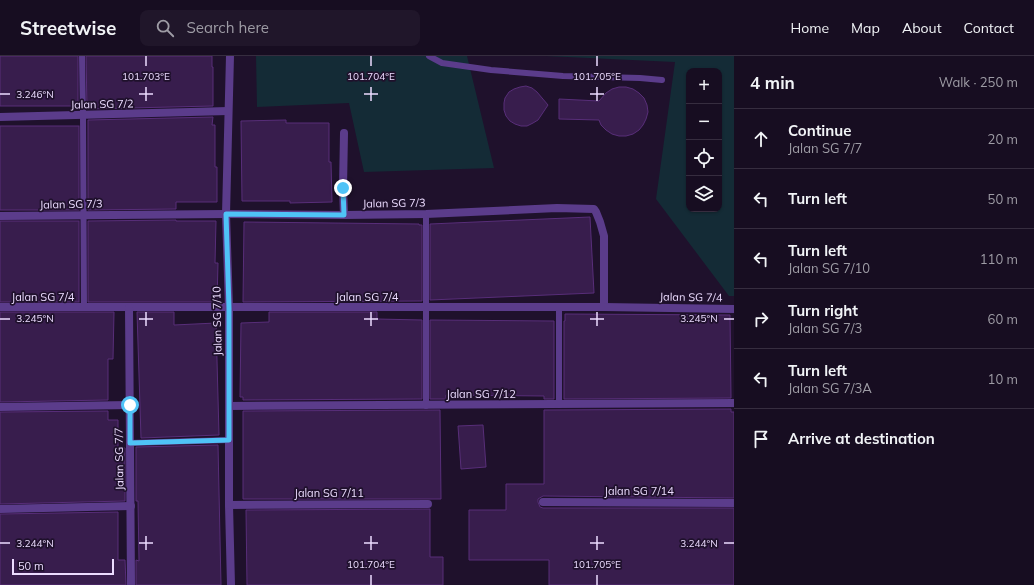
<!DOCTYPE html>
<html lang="en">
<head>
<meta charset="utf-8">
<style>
  :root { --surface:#170d21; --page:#20162a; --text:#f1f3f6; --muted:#9e9ca5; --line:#362d3f }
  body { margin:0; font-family:Mulish,sans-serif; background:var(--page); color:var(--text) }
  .controls { position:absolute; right:12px; top:12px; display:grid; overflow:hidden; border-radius:8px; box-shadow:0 1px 3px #0004 }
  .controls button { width:36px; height:36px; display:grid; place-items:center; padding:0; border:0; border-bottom:1px solid var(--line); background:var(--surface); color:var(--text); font:20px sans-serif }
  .scale { position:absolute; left:12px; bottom:10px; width:102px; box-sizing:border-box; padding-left:4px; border:2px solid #ecdcff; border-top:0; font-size:11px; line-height:14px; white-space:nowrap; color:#ecdcff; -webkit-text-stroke:3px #1f112c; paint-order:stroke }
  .stop { position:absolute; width:12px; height:12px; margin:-9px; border:3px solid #4fc3f7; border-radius:50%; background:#fff }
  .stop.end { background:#4fc3f7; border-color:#fff; box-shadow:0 1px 4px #0008 }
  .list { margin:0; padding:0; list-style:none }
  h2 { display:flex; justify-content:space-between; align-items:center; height:52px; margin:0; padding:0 16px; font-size:17px }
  h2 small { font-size:13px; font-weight:400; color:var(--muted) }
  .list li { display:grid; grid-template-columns:26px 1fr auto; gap:12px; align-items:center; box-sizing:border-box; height:60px; padding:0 16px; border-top:1px solid var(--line) }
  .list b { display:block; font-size:15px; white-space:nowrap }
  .list p { margin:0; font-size:13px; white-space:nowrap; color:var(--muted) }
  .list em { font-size:13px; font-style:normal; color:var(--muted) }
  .icon { flex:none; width:22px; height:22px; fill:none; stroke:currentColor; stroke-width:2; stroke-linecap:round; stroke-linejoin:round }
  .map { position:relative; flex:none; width:734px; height:529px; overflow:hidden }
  header { display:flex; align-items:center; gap:24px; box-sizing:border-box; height:56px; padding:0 20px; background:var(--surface); border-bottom:1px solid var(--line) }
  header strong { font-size:19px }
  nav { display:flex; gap:22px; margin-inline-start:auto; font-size:14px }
  .search { width:280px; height:36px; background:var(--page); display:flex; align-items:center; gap:10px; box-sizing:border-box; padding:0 14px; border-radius:8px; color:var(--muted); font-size:15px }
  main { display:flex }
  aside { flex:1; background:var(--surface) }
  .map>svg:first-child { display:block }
  .green { fill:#142b36; fill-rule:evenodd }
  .building { fill:#381d4d; stroke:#582e79 }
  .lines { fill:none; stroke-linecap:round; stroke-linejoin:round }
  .service { stroke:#5b3c8b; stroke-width:6 }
  .minor { stroke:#5b3c8b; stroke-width:8 }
  .route { stroke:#4fc3f7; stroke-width:5 }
  .ticks { fill:none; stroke:#ecdcff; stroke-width:1.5 }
  .labels { text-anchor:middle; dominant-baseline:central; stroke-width:3.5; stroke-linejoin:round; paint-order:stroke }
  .street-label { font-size:11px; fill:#ecdcff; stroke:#1f112c }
  .ticks-label { font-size:10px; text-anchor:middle; fill:#ecdcff; stroke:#1f112c; stroke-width:3.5; stroke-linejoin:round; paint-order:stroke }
</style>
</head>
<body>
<header>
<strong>Streetwise</strong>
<div class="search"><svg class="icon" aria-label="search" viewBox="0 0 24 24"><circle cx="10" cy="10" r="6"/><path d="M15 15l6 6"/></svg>Search here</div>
<nav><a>Home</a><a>Map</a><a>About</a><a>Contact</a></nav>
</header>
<main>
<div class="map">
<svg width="734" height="529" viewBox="0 0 734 529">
  <rect width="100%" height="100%" fill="#1f112c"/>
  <!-- green -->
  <g class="green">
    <path d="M256,0H467L494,112L364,116L349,47L257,51Z"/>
    <path d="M546,0H734V240H729L656,143L675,6ZM689,15H719V153H689Z"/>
  </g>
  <!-- building -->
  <g class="building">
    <rect x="0" y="0" width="78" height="50"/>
    <path d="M86,0H212V11H213V50L87,53Z"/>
    <path d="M526,30L532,32L537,36L548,49L538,64L533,67L527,70H521L515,68L510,65L506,60L504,54V47L505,42L509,36L514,33L520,31Z"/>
    <path d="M619,31H626L633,33L639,37L644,42L647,49L648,56L646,63L643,69L639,74L633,78L626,80H619L612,78L606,74L601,69L599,64L559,63V43L599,45L606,37L612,33Z"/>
    <path d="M213,61L212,69H215V111H217V146H176V153L88,154V64Z"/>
    <path d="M286,64V67H329V106H331L332,146L290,147V145H242L241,65Z"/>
    <rect x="0" y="70" width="79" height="84"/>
    <path d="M590,161L594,237L430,244V168Z"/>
    <path d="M176,164V165H216L215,207H218L217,246H88V165Z"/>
    <rect x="0" y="165" width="79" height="81"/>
    <path d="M244,166L419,168V169H422V245L243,246Z"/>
    <path d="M0,256H114L113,303H108V344L0,346Z"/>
    <path d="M137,256H174V269L216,267L219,379L141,382Z"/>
    <path d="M269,256H377V263L422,264V343L243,344V341H240L241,267L269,266Z"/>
    <path d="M565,258L730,259L731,342L564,343V265H565Z"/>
    <path d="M430,264L554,265V343H544V340L446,339V343H430Z"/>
    <path d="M731,353V356H734V442L543,440L538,443V446L540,451L543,452H734V529H549V504H469V454H506V428H544V354Z"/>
    <path d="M440,354L441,443H243V355Z"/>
    <path d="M108,355V364H118V392H125V445L0,448V356Z"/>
    <path d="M483,369L486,411L461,413L458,370Z"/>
    <path d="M218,389L221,529H136V504L139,505L138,445H136V391Z"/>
    <path d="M430,453V501H443V529H247L246,454Z"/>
    <path d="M118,456V504H125L126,529H0V458Z"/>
  </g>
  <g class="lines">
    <!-- service -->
    <g class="service">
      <path d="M82,0L83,59L84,252"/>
      <path d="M429,0L442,7L491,14L563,20L640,22L662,24"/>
      <path d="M559,349V251"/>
      <path d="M426,350V158"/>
      <path d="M130,387L229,384"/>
    </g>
    <!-- minor -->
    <g class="minor">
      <path d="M230,0L226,158L229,252V449L231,529"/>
      <path d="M0,61L228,55"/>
      <path d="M344,159L343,132L344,77"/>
      <path d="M0,160L226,158L344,159L426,158L557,152L594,153L596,156L600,166L604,180V251"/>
      <path d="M0,251H604L734,253"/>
      <path d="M129,252L131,529"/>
      <path d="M229,350L734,347"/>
      <path d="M0,351L130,349"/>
      <path d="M543,446L734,447"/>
      <path d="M229,449L428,448"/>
      <path d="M0,453L131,450"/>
    </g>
  </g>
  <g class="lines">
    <!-- route -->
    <path class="route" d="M130,349V387L229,384V252L226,158L344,159L343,132"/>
  </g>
  <!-- ticks -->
  <path class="ticks" d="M146,0V10M371,0V10M597,0V10M146,31V45M371,31V45M597,31V45M0,38H10M139,38H153M364,38H378M590,38H604M146,256V270M371,256V270M597,256V270M0,263H10M139,263H153M364,263H378M590,263H604M724,263H734M146,480V494M371,480V494M597,480V494M0,487H10M139,487H153M364,487H378M590,487H604M724,487H734M371,519V529M597,519V529"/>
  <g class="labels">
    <!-- street labels -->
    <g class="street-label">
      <text transform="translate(102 48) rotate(-1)">Jalan SG 7/2</text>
      <text transform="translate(394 147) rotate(-1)">Jalan SG 7/3</text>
      <text transform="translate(71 148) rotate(-1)">Jalan SG 7/3</text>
      <text x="43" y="241">Jalan SG 7/4</text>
      <text x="367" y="241">Jalan SG 7/4</text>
      <text transform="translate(691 241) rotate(1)">Jalan SG 7/4</text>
      <text transform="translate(217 265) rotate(-91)">Jalan SG 7/10</text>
      <text x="481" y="338">Jalan SG 7/12</text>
      <text transform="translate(119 403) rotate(-91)">Jalan SG 7/7</text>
      <text x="639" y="435">Jalan SG 7/14</text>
      <text x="329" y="437">Jalan SG 7/11</text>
    </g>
  </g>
  <g class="ticks-label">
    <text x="146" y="24">101.703°E</text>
    <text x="371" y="24">101.704°E</text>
    <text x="597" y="24">101.705°E</text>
    <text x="35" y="42">3.246°N</text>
    <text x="35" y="266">3.245°N</text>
    <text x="699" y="266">3.245°N</text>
    <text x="35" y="491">3.244°N</text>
    <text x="699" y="491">3.244°N</text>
    <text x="371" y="512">101.704°E</text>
    <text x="597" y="512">101.705°E</text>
  </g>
</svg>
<div class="controls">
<button>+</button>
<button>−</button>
<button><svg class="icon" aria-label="locate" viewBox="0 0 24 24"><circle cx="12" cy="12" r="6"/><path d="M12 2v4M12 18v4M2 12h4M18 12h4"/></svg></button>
<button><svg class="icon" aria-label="layers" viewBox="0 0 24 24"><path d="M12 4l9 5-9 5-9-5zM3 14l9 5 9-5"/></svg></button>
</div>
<div class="scale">50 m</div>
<div class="stop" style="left:130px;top:349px"></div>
<div class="stop end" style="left:343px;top:132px"></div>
</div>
<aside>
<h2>4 min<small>Walk · 250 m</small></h2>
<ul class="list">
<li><svg class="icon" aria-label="ahead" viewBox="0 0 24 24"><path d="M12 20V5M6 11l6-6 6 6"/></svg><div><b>Continue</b><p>Jalan SG 7/7</p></div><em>20 m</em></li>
<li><svg class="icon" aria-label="left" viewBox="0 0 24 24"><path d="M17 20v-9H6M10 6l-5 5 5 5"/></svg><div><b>Turn left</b></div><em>50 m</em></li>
<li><svg class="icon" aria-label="left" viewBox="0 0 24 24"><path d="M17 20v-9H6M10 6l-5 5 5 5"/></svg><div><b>Turn left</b><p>Jalan SG 7/10</p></div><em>110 m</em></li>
<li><svg class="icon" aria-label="right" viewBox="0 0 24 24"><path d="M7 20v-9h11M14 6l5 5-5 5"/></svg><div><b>Turn right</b><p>Jalan SG 7/3</p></div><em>60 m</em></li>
<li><svg class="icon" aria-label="left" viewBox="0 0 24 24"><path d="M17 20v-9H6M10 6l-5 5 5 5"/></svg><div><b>Turn left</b><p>Jalan SG 7/3A</p></div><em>10 m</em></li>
<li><svg class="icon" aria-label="arrive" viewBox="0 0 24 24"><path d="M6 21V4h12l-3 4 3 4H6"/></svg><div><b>Arrive at destination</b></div></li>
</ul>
</aside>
</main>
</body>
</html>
